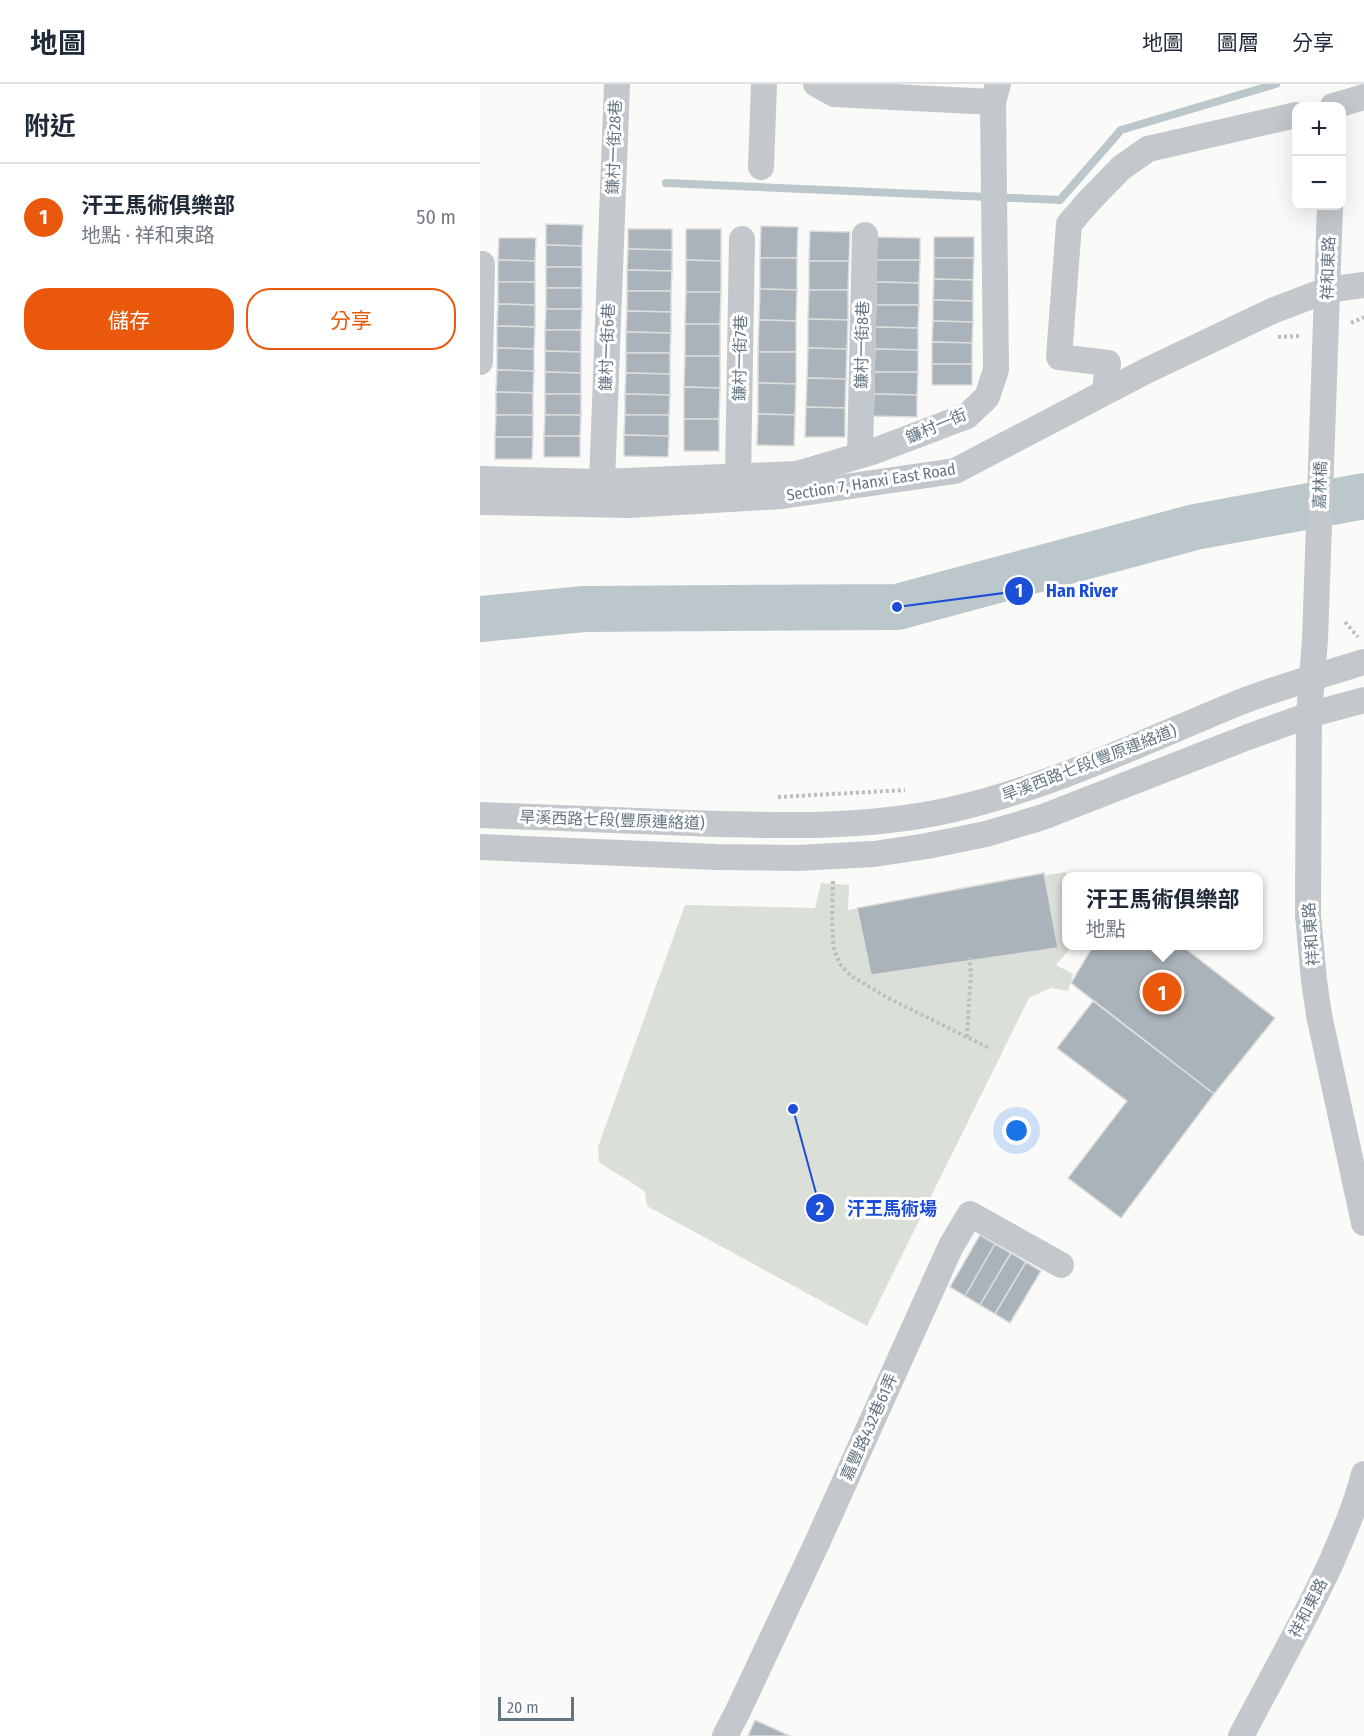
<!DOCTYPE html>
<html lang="zh-TW">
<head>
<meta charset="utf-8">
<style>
  :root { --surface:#fff; --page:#f2f2f3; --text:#1f2937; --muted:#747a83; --line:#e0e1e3; --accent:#ea580c }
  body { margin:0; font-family:"Fira Sans Condensed","Noto Sans TC",sans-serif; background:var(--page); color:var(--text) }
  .controls { position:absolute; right:18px; top:18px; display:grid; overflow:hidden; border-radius:12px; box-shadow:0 6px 24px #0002 }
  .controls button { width:54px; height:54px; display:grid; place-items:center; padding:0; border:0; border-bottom:2px solid var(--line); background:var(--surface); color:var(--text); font:30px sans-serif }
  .scale { position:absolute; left:18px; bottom:15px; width:76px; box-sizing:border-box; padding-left:6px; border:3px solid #657683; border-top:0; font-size:16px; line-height:21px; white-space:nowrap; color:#657683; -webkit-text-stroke:4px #fff; paint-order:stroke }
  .you { position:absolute; left:537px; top:1047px; width:21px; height:21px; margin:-15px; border:4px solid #fff; border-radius:50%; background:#1a73e8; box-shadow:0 0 0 9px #1a73e833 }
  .badge { display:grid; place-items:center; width:39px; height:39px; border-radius:50%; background:var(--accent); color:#fff; font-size:20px; font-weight:700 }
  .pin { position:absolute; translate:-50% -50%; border:3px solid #fff; box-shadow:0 2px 6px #0006 }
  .popup { position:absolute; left:582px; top:788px; width:201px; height:78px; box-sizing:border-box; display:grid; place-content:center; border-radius:12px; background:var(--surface); filter:drop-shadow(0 2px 4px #0005); font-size:20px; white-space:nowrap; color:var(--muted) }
  .popup b { font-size:22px; color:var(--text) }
  .popup::after { content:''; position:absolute; left:50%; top:100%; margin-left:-12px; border:12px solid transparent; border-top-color:var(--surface) }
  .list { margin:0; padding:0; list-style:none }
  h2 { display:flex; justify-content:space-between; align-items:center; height:78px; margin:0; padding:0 24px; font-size:26px }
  h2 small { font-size:20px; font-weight:400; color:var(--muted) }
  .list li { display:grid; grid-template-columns:39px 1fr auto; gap:18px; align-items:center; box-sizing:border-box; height:108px; padding:0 24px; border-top:2px solid var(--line) }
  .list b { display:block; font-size:22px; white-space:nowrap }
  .list p { margin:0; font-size:20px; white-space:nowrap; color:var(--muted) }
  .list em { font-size:20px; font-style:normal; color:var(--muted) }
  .actions { display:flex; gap:12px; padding:18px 24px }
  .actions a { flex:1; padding:14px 0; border:2px solid var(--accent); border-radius:24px; text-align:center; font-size:21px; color:var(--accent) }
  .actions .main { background:var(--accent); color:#fff }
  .map { position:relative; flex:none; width:884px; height:1652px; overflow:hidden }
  header { display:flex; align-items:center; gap:36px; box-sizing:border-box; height:84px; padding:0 30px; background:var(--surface); border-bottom:2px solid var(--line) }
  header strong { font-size:28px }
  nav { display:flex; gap:33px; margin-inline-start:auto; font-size:21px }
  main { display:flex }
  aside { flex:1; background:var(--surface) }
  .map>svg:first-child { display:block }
  .green { fill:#dadfd7 }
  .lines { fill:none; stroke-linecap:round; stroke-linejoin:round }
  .stream { stroke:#bbc7cb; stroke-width:8 }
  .river { stroke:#bbc7cb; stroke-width:46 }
  .building { fill:#aab3b9; stroke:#dcdcda; stroke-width:1.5 }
  .path { stroke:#bbbfc2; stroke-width:4; stroke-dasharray:3 3; stroke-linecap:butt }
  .minor { stroke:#c3c8cc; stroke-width:26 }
  .labels { text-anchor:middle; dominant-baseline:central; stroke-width:6; stroke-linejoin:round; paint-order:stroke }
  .street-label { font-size:16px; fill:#657683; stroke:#fff }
  .leader { fill:none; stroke:#1d4ed8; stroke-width:2 }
  .callout-dot { fill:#1d4ed8; stroke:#fff; stroke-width:2 }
  .mark-label { font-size:18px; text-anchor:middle; font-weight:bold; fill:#fff }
  .callout-label { font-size:18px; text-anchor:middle; font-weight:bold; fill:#1d4ed8; stroke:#fff; stroke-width:6; stroke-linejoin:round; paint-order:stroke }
</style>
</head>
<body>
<header>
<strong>地圖</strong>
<nav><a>地圖</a><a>圖層</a><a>分享</a></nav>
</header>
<main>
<aside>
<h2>附近<small></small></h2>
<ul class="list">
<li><span class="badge">1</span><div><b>汗王馬術俱樂部</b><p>地點 · 祥和東路</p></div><em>50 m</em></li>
</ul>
<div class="actions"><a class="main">儲存</a><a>分享</a></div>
</aside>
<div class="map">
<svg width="884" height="1652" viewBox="0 0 884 1652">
  <rect width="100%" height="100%" fill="#fafaf8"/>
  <!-- green -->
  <path class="green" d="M585,788L589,792H586V862H592L576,881L593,890L588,907L571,904L549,914L387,1242L167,1122L165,1108C151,1097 134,1089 119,1078L118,1063L205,821L335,824L341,799L369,801L368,826Z"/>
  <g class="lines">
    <!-- stream -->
    <path class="stream" d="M186,99L580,116L641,46L796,0"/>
    <!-- river -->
    <path class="river" d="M0,535L104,525L417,523L715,443L884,412"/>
  </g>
  <!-- building -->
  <g class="building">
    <path d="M66,140L103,141L102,162L66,161Z"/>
    <path d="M281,142L318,143L317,174H280Z"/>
    <path d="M148,145H192V166L148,165Z"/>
    <path d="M206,145H241V177L206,176Z"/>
    <path d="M330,147L370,148L369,177H329Z"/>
    <path d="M397,153L440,154V176H396Z"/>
    <rect x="454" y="153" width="40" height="21"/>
    <path d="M19,154H56L55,177L18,176Z"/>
    <path d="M66,161L102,162V183H66Z"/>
    <path d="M148,165L192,166V187L147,186Z"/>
    <path d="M280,174H317V206L280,205Z"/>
    <path d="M454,174H494L493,196L454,195Z"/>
    <path d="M18,176L55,177V198H18Z"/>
    <path d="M206,176L241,177V208H206Z"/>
    <path d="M396,176H440L439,199L396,198Z"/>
    <path d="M329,177H369L368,206H329Z"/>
    <rect x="66" y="183" width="36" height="21"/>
    <path d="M147,186L192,187L191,207H147Z"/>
    <path d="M454,195L493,196V217L453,216Z"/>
    <path d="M18,198H55V221L18,220Z"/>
    <path d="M396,198L439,199V221H396Z"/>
    <rect x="66" y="204" width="36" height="21"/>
    <path d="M280,205L317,206L316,237L279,236Z"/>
    <path d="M329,206H368V236L328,235Z"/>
    <path d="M147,207H191V228L147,227Z"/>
    <path d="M206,208H241L240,240H205Z"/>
    <path d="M453,216L493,217V238L453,237Z"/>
    <path d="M18,220L55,221V243L17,242Z"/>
    <path d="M396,221H439L438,244L395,243Z"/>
    <path d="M66,225H102L101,246H65Z"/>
    <path d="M147,227L191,228V249L146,248Z"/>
    <path d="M328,235L368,236L367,265L328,264Z"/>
    <path d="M279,236L316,237V268H278Z"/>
    <path d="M453,237L493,238L492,259L452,258Z"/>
    <rect x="205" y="240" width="35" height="32"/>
    <path d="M17,242L55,243L54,265L17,264Z"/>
    <path d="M395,243L438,244V266L395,265Z"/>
    <path d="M65,246H101V268L65,267Z"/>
    <path d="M146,248L191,249L190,269H146Z"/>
    <path d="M452,258L492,259V280H452Z"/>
    <path d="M17,264L54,265V287L17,286Z"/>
    <path d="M328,264L367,265L366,295L327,294Z"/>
    <path d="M395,265L438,266V288H394Z"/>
    <path d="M65,267L101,268V289L65,288Z"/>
    <path d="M278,268H316V300L278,299Z"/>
    <path d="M146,269H190V290L146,289Z"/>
    <path d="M205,272H240V304L204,303Z"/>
    <rect x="452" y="280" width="40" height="21"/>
    <path d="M17,286L54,287L53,309L16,308Z"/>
    <path d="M65,288L101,289V310H65Z"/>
    <path d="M394,288H438L437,311L394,310Z"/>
    <path d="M146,289L190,290V311L145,310Z"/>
    <path d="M327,294L366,295L365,324L326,323Z"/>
    <path d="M278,299L316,300L315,331L278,330Z"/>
    <path d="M204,303L240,304L239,335H204Z"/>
    <path d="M16,308L53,309V331H16Z"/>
    <rect x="65" y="310" width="36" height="21"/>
    <path d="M145,310L190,311L189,331H145Z"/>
    <path d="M394,310L437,311V333L393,332Z"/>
    <path d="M326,323L365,324V353H325Z"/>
    <path d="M278,330L315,331L314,362L277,361Z"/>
    <path d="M16,331H53V353H15Z"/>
    <path d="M65,331H101L100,352H64Z"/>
    <path d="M145,331H189V352L144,351Z"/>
    <rect x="204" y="335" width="35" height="32"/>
    <path d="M144,351L189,352L188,373L144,372Z"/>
    <rect x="64" y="352" width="36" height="21"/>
    <path d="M15,353H53L52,375H15Z"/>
    <path d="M564,789L578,864L391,891L377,824Z"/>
    <path d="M613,862H702L795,934L734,1010L591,899Z"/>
    <path d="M613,917L734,1010L641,1134L588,1094L647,1017L577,964Z"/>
    <path d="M500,1151L515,1160L485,1212L470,1203Z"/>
    <path d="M515,1160L531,1169L500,1221L485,1212Z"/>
    <path d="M531,1169L546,1178L515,1230L500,1221Z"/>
    <path d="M546,1178L561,1187L530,1239L515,1230Z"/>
    <path d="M275,1636L310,1652H268Z"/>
  </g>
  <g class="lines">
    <!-- path -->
    <g class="path">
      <path d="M871,239L884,233"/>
      <path d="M798,253L821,252"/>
      <path d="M865,538L878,553"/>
      <path d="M298,713L425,706"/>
      <path d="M353,797L352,843L354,866L360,880L371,892L408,914L509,964"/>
      <path d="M487,953L491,889L489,873"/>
    </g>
    <!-- minor -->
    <g class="minor">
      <path d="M336,0L354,10L513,18"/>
      <path d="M853,22L884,13"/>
      <path d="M281,83L284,0"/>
      <path d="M850,122L835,556L829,631L828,831L834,896L839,931L884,1139"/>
      <path d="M0,278L2,180"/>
      <path d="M625,308L628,279L579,273L589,140L609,117L641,84L668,65L816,31"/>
      <path d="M380,371L385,151"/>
      <path d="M258,392L262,155"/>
      <path d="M0,395L122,398L317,390L392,368L487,332L507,313L516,286L513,18L518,0"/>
      <path d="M122,398L137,0"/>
      <path d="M0,418L149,421L302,412L475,387L666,287L792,227L847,206L884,201"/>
      <path d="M0,731C70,733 140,736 211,739C297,742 385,745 470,726C571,703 663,658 758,619C799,603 842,591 884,578"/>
      <path d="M0,763L236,773L317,774L394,770L447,762L506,750L563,733L768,653L829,631L884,616"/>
      <path d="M245,1652L257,1629L337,1459L471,1162L490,1130L581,1181"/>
      <path d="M761,1652C791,1595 823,1539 850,1481C863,1451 876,1422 884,1390"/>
    </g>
  </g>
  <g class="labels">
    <!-- street labels -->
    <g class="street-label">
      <text transform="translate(134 63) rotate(-88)">鎌村一街28巷</text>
      <text transform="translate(848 184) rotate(-88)">祥和東路</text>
      <text transform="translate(382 261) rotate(-89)">鎌村一街8巷</text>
      <text transform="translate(127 263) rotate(-88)">鎌村一街6巷</text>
      <text transform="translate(260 274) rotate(-89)">鎌村一街7巷</text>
      <text transform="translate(456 342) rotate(-23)">鐮村一街</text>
      <text transform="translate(391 398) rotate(-9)">Section 7, Hanxi East Road</text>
      <text transform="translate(840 401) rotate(-88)">嘉林橋</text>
      <text transform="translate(609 679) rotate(-21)">旱溪西路七段(豐原連絡道)</text>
      <text transform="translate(132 736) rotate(2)">旱溪西路七段(豐原連絡道)</text>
      <text transform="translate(831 850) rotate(-94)">祥和東路</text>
      <text transform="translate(389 1343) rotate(-66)">嘉豐路432巷61弄</text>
      <text transform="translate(828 1524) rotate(-63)">祥和東路</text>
    </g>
  </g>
  <!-- callouts -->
  <path class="leader" d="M417 523L539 507M313 1025L340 1124"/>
  <g class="callout-dot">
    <circle cx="417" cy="523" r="6"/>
    <circle cx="313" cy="1025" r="6"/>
    <circle cx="539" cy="507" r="15"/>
    <circle cx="340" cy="1124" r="15"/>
  </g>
  <g class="mark-label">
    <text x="539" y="513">1</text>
    <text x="340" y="1131">2</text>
  </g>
  <g class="callout-label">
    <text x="602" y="513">Han River</text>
    <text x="412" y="1131">汗王馬術場</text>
  </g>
</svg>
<div class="controls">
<button>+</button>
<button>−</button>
</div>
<div class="scale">20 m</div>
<div class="you"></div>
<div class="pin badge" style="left:682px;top:908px">1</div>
<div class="popup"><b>汗王馬術俱樂部</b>地點</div>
</div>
</main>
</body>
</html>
